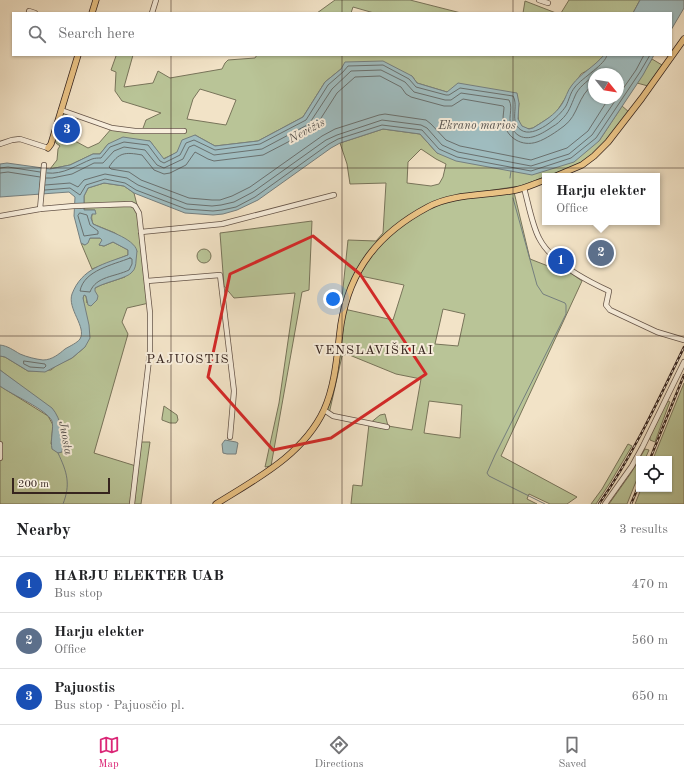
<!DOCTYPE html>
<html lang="en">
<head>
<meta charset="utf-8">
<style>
  :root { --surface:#fff; --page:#f2f2f2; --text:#202124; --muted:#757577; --line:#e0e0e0; --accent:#db2777 }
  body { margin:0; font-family:"Old Standard TT",serif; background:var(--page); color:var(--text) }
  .controls { position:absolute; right:12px; bottom:12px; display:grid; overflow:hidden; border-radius:0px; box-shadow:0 1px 3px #0004 }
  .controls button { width:36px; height:36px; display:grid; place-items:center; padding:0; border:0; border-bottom:1px solid var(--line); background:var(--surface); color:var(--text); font:20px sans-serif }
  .compass { position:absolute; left:588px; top:68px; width:36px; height:36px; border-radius:50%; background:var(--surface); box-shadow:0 1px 3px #0004; rotate:120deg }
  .scale { position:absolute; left:12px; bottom:10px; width:98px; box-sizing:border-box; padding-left:4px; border:2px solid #36241e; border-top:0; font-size:11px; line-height:14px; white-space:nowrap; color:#36241e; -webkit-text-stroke:3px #f7eddb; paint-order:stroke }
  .you { position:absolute; left:333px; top:299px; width:14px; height:14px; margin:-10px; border:3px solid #fff; border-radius:50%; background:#1a73e8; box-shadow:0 0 0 6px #1a73e833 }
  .badge { display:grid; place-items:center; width:26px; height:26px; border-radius:50%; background:var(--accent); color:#fff; font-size:13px; font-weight:700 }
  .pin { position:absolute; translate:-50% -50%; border:2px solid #fff; box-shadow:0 1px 4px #0006 }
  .popup { position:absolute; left:542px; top:173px; width:118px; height:52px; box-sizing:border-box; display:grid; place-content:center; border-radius:0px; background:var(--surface); filter:drop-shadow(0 1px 3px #0005); font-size:13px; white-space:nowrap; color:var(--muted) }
  .popup b { font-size:15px; color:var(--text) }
  .popup::after { content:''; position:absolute; left:50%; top:100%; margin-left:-8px; border:8px solid transparent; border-top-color:var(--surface) }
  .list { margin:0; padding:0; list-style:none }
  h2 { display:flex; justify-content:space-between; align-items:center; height:52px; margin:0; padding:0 16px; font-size:17px }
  h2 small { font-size:13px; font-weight:400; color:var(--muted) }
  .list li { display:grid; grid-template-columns:26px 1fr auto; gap:12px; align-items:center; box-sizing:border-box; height:56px; padding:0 16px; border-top:1px solid var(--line) }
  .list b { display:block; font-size:15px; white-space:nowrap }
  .list p { margin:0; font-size:13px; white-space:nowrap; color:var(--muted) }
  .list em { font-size:13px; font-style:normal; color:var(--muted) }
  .icon { flex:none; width:22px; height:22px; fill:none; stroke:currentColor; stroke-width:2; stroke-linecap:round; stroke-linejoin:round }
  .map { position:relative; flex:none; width:684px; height:504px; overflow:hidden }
  .search { position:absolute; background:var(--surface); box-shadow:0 1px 3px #0004; left:12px; right:12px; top:12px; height:44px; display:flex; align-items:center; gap:10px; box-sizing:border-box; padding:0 14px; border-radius:0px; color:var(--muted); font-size:15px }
  .sheet { height:220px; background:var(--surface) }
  nav { display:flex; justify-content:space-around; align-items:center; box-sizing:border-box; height:56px; border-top:1px solid var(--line); background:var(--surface); font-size:11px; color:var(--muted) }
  nav a { display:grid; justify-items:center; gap:2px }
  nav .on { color:var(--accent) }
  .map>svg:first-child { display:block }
  .green { fill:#b9c497; stroke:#78745a; fill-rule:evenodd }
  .water { fill:#9fbcbf; stroke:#757f7f; fill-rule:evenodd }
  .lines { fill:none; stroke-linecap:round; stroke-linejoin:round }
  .shore { stroke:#6a706e; stroke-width:1 }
  .stream { stroke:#757f7f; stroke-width:1 }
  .minor-casing { stroke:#655448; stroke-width:6 }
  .major-casing { stroke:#36241e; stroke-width:7 }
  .minor { stroke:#f7eddb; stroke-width:4.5 }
  .major { stroke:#e9c284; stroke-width:5.5 }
  .rail-casing { stroke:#36241e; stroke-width:2.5 }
  .rail { stroke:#f7eddb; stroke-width:1; stroke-dasharray:3; stroke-linecap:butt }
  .marked { fill:none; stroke:#d62828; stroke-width:3; stroke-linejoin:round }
  .grid { fill:none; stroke:#36241e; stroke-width:1; stroke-opacity:0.55 }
  .labels { text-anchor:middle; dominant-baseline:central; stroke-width:4; stroke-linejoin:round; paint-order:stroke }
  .water-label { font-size:12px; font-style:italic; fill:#56524e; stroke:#f7eddb }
  .quarter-label { font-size:13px; letter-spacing:1px; fill:#36241e; stroke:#f7eddb }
</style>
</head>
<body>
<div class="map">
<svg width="684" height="504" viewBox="0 0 684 504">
  <rect width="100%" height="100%" fill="#f2e3c7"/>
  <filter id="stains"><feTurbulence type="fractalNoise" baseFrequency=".005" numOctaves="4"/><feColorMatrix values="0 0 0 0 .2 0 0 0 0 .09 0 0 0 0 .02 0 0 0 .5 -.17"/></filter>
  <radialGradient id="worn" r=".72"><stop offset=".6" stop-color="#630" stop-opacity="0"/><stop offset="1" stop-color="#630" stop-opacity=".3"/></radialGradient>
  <!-- green -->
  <g class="green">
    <path d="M335,0H410L461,13H374L353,7L351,13H317Z"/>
    <path d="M569,0H640L633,13H561Z"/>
    <path d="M525,1L556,13H523Z"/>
    <path d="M115,55H133L124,87L153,83L158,71L170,78L222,69L225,63L228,60L255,58L257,55H604L593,67L581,74L555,114L533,128C515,132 518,114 519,103L447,92L417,83L412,76L341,69L325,82L303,117L258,141L215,146L195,135L178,152L163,159L150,141L108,144L100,154H93L70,165L50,169L57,160L58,149L60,146L56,143L54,138L57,125H61L66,130L61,110L78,116L75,141L88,148L99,143L112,128L142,131L146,120L161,113L122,101L115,91L116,72L111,70L116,56ZM200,89L236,100L226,125L187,119L193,99Z"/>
    <path d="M652,59L662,65L648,86L637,83Z"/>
    <path d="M622,106L629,112C613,132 598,154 575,166C567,171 557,173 549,176H545V177L520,186L466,194L438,201L376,243L365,256L358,268L340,317L348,240L376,241L383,233L386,183L350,184L347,164L340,143L383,129L420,134L437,153L599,141ZM421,149L436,159L446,164L443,177L439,184L431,186L407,183L408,162Z"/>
    <path d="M104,183L124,186L134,193L139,213L149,303L127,308L122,322L128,334L94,453L136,466L139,442H150L141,504H0V386L48,416L53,425L51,444L62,452L63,446L60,421L19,385L0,370V356L5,357L28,371L51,370L57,365L72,358L85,347L84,309L83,298L84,295L86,296L87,303L95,288L101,285L125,277L137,251L115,233L93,224C91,217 91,215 95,210H84V196L88,188Z"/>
    <path d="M514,192L530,259L548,266L552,260L582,281L501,456L577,497L567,504H550L529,494L527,499L537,504H351L353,485L362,486L369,424L380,415L385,414L388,426L412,430L421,379L396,374L347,354L342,356L329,414L324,410L329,395L344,309L393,320L404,285L356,275L394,229L440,202ZM443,309L465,314L458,346L435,344ZM429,401L462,405L460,438L424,433Z"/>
    <path d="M312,221L309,290L302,292L271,466L265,467L279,403L295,293L234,298L224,286L220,233Z"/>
    <path d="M90,238H100L103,240L99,245L104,246L113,242L128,250V255L92,269L81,243L85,245Z"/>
    <circle cx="204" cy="256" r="7"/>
    <path d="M684,383V504H635L641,489H669V459H653Z"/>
    <path d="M668,401L670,402L669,404L655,442L650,440V437L663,409Z"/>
    <path d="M164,406L177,415L178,420L176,423H170L162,420V418Z"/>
    <path d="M628,444L632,446L610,483L596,504H591L602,489Z"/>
    <path d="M645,449L649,450L645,459H639V474L627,504H609L631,473Z"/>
  </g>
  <!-- water -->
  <g class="water">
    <path d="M640,0H684V8L671,30V13H633Z"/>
    <path d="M604,55H654L643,75L599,141L574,162L532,175L456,161L437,153L420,134L383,129L340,143L331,148L258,200L237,210L223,214L213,215L185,213L134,193L124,186L104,183L88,188L84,196V210H95L96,214H92L91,218L93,224C105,230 134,238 137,251C137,254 136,258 136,261C136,264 135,270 132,272C128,278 105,282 95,288V291L98,296L97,300L91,306L88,305L86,296L84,295L83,298L89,325L90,338L85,347L72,358L45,372L28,371L5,357L0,356V345C8,346 13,350 20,354C27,357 35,359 43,360C52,360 59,354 65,349C70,346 77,343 80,339C87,327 67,309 72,294C82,268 104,264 128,255V250L113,242L104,246L99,245L102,240L100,238H90L88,243L85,245L81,243L74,216L75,197L69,192L0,197V164L7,163L50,169L70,165L93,154H100L108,144L123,137L150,141L164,159L177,152L182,140L195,135L215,146L258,141L303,117L325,82L341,69L345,62L383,61L412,76L417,83L447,92L458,83L517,93L519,103L518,119L522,126L529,129L533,128C544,121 555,115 562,104C566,98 567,91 572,85C581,73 594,67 604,55ZM594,74H618V98H594Z"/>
    <path d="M0,370L52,408C61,418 65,439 62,452L58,453L52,449C50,440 54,427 52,421C46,409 12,395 0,386Z"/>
    <path d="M225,440L236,442L238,443L236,454H227L223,453L222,444Z"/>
  </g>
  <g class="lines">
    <!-- shore -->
    <g class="shore">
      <path d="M594,84C577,96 579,115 564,126C556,132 546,139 537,142C522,147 507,138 504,123C502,118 504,112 504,107L503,106L463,99L452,106H444L411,97L406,94L401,87L380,76L355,77L337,93L316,126L311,130L263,155L214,161L208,159L195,152L186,165L170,173L164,174L154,170L142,155C125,152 119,152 109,167L111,169L129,172L141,180L189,198L212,200H220L232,196L250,187L322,136L335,129L379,115L385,114L426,120L431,124L446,140L460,146L531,160L567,148L588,131L609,98"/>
      <path d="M618,96L636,70L644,55"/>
      <path d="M0,168L8,167L40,172"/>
      <path d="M0,173L8,172L40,177"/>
      <path d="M47,173C63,175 77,165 92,159C95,158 98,158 101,158L110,147L124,142L148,145L160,161L164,163L180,155L186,143L194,140L215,150L260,144L306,120L328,85L343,72L348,66L383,65L409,79L416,87L446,95H449L460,88L513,96C519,106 509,122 521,130C534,139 559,117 566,106C569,100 570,93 575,87C582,78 606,64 607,55"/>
      <path d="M46,178H52L72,174L94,163H103L114,151L124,147L145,150L157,165L164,168L183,159L189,147L194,145L214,155L262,149L309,124L332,89L351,71L381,70L405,82L414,92L445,100H451L461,93L509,100C514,109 506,120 513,130C523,144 538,136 549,129C553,126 558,124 561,120C569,113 571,105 575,96C578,88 587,81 594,76"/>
      <path d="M45,185L70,183L78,187L84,180L105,174L127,178L138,185L187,204L212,206L221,205L234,202L253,192L326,140L337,135L382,120L421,125L427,128L442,145L458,152L531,166L569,154L592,135L617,98"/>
      <path d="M45,190L70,188L80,195L86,185L105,179L125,183L136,190L186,209L213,211L222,210L236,207L255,197L329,144L338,139L382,125L422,130L439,149L457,157L531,171L571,158L596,138L640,72L650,55"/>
      <path d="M80,213L87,215L90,225L98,231V234L84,236L78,216Z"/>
      <path d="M130,258L132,259V264L129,270C115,277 96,276 90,292L80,291C84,270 113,265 130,258Z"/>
      <path d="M24,361L45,364L46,366L44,368L30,367L24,364Z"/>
    </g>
    <!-- stream -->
    <g class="stream">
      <path d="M510,178L511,171"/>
      <path d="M513,198L537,285L543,294L565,303L566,305V314L495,455L487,473L489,476L545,504"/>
      <path d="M58,453C67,472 71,484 63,504"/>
    </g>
    <defs>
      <g id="minor">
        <path d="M539,0L548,3"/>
        <path d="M29,11L35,13"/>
        <path d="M152,13L156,0"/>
        <path d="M61,110L112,128L135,131H184"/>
        <path d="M0,144L12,140L20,139L48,148"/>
        <path d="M44,165L40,209L74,206L131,204L135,206L139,213L150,313V351L132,504"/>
        <path d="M524,188C528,202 532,225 539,238C551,262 585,280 609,291L606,305L610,310L657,332L684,340"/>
        <path d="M0,216L40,209"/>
        <path d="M141,232L222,224L334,195"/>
        <path d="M147,281L220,275L234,391L230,437"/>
        <path d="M324,410L333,416L387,427"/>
        <path d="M0,444V458"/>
        <path d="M605,504L632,466L643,446L684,362"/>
      </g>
      <g id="major">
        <path d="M92,13L96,0"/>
        <path d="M48,148L51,144L78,55"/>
        <path d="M556,176L582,165L594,156L608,142L642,98L684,39"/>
        <path d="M216,504C256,479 303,455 324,410C336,383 337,353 341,324C350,269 379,233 428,207C454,193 487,196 516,190C526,188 536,183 545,180"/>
      </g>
    </defs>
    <!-- minor casing -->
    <use href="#minor" class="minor-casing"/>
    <!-- major casing -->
    <use href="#major" class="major-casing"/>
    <!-- minor -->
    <use href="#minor" class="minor"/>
    <!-- major -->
    <use href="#major" class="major"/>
    <defs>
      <g id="rail">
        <path d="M650,459L684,375"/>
        <path d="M599,504C633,455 658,401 684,347"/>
        <path d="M631,504L639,485"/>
      </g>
    </defs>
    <!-- rail casing -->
    <use href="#rail" class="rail-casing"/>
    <!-- rail -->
    <use href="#rail" class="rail"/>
  </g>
  <!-- marked area -->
  <path class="marked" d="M313,236L360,274L426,374L331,438L273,450L208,377L230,274Z"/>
  <!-- grid -->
  <path class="grid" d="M171,0V13M342,0V13M513,0V13M171,55V504M342,55V504M513,55V504M0,168H684M0,336H684"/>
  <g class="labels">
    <!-- water labels -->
    <g class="water-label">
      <text x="477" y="126">Ekrano marios</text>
      <text transform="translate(307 131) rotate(-28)">Nevėžis</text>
      <text transform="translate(65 438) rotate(80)">Juosta</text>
    </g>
    <!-- quarter labels -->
    <g class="quarter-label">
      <text x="374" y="350">VENSLAVIŠKIAI</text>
      <text x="188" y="359">PAJUOSTIS</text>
    </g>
  </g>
  <rect width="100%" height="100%" filter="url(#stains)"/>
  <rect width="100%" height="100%" fill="url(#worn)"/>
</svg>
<div class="controls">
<button><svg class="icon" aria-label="locate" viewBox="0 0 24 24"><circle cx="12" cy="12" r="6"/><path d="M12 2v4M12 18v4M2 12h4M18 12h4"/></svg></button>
</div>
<svg class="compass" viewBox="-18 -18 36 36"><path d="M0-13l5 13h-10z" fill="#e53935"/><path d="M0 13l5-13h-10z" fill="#757577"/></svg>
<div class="scale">200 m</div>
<div class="you"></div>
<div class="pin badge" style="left:561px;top:261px;background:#1a4fb4">1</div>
<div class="pin badge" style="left:601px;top:253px;background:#5c6f8a">2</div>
<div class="popup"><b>Harju elekter</b>Office</div>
<div class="pin badge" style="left:67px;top:130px;background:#1a4fb4">3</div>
<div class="search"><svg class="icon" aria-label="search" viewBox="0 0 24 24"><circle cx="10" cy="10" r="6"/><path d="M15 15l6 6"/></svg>Search here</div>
</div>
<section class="sheet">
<h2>Nearby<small>3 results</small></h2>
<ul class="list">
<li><span class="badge" style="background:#1a4fb4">1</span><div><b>HARJU ELEKTER UAB</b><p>Bus stop</p></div><em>470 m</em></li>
<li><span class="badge" style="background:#5c6f8a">2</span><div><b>Harju elekter</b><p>Office</p></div><em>560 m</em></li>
<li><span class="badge" style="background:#1a4fb4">3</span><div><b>Pajuostis</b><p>Bus stop · Pajuosčio pl.</p></div><em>650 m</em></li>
</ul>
</section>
<nav>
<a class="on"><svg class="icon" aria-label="map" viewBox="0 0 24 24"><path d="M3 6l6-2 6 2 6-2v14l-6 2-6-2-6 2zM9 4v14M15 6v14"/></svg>Map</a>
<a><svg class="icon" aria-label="directions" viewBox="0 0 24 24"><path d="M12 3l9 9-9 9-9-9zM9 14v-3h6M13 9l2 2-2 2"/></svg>Directions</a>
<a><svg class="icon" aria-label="saved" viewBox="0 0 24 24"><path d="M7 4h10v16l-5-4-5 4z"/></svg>Saved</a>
</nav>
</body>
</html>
